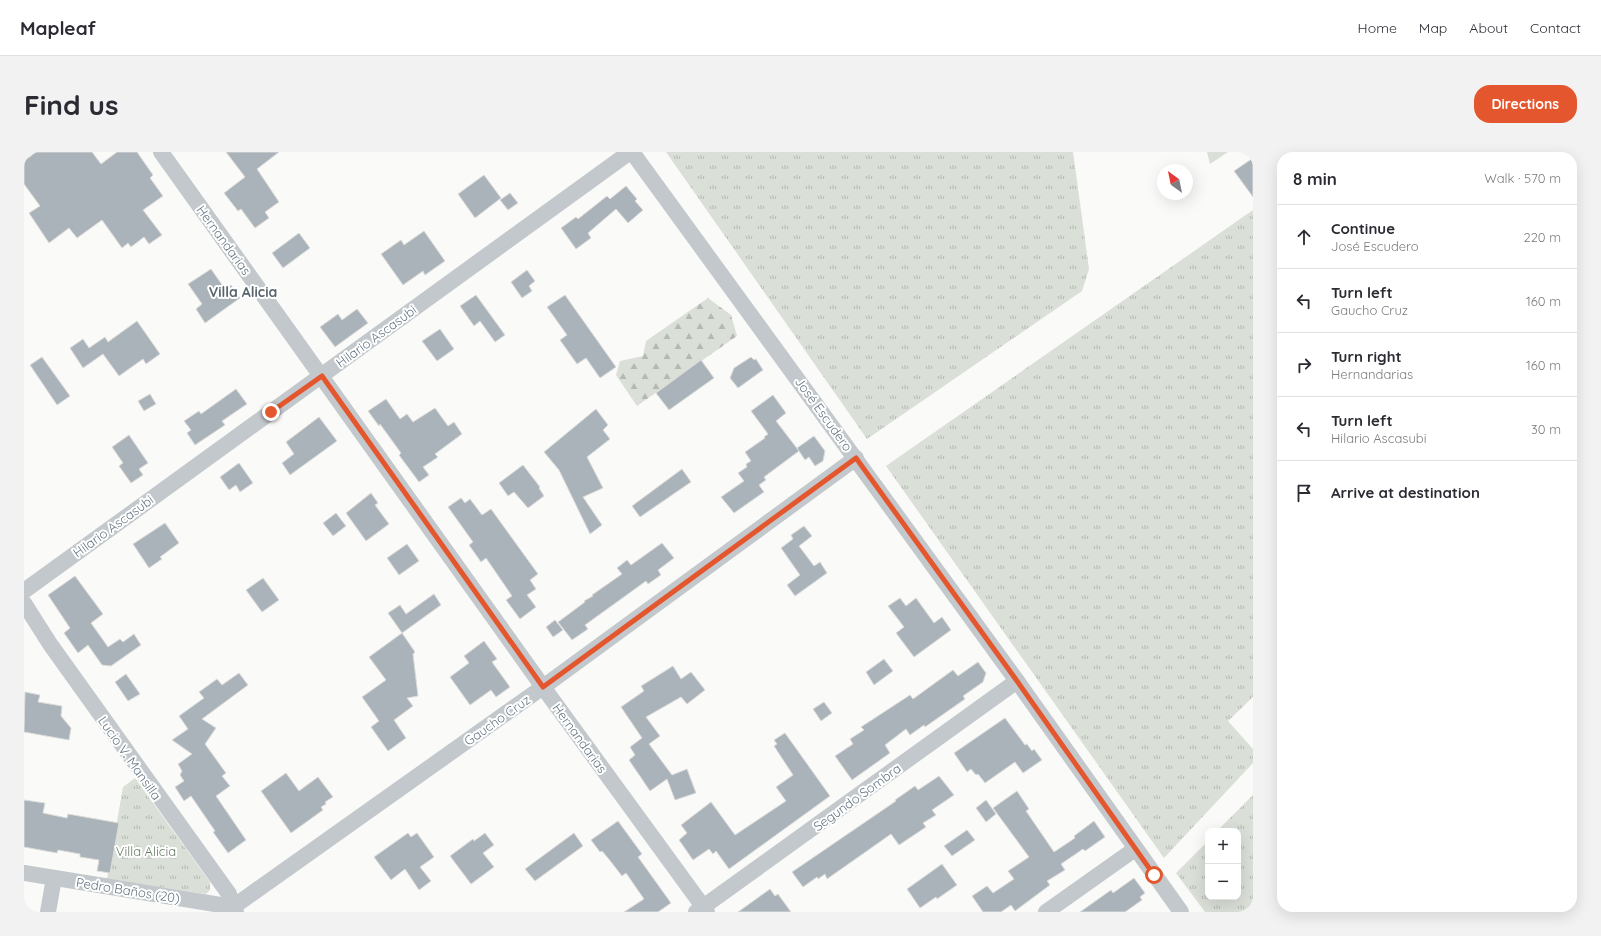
<!DOCTYPE html>
<html lang="en">
<head>
<meta charset="utf-8">
<style>
  :root { --surface:#fff; --page:#f2f2f3; --text:#2b2b33; --muted:#7c7c81; --line:#e1e1e2; --accent:#e4572e }
  body { margin:0; font-family:Quicksand,sans-serif; background:var(--page); color:var(--text) }
  .controls { position:absolute; right:12px; bottom:12px; display:grid; overflow:hidden; border-radius:8px; box-shadow:0 4px 16px #0002 }
  .controls button { width:36px; height:36px; display:grid; place-items:center; padding:0; border:0; border-bottom:1px solid var(--line); background:var(--surface); color:var(--text); font:20px sans-serif }
  .compass { position:absolute; left:1133px; top:12px; width:36px; height:36px; border-radius:50%; background:var(--surface); box-shadow:0 4px 16px #0002; rotate:327deg }
  .stop { position:absolute; width:12px; height:12px; margin:-9px; border:3px solid #e4572e; border-radius:50%; background:#fff }
  .stop.end { background:#e4572e; border-color:#fff; box-shadow:0 1px 4px #0008 }
  .list { margin:0; padding:0; list-style:none }
  h2 { display:flex; justify-content:space-between; align-items:center; height:52px; margin:0; padding:0 16px; font-size:17px }
  h2 small { font-size:13px; font-weight:400; color:var(--muted) }
  .list li { display:grid; grid-template-columns:26px 1fr auto; gap:12px; align-items:center; box-sizing:border-box; height:64px; padding:0 16px; border-top:1px solid var(--line) }
  .list b { display:block; font-size:15px; white-space:nowrap }
  .list p { margin:0; font-size:13px; white-space:nowrap; color:var(--muted) }
  .list em { font-size:13px; font-style:normal; color:var(--muted) }
  .icon { flex:none; width:22px; height:22px; fill:none; stroke:currentColor; stroke-width:2; stroke-linecap:round; stroke-linejoin:round }
  .map { position:relative; flex:none; width:1229px; height:760px; overflow:hidden; border-radius:16px }
  header { display:flex; align-items:center; gap:24px; box-sizing:border-box; height:56px; padding:0 20px; background:var(--surface); border-bottom:1px solid var(--line) }
  header strong { font-size:19px }
  nav { display:flex; gap:22px; margin-inline-start:auto; font-size:14px }
  .intro { display:flex; align-items:center; justify-content:space-between; box-sizing:border-box; height:96px; padding:0 24px }
  h1 { margin:0; font-size:28px }
  .button { padding:10px 18px; border-radius:16px; background:var(--accent); color:#fff; font-size:14px; font-weight:700 }
  main { display:flex; gap:24px; padding:0 24px }
  aside { flex:1; background:var(--surface); border-radius:16px; box-shadow:0 4px 16px #0002 }
  .map>svg:first-child { display:block }
  .grass { fill:url(#grass-tufts) }
  .forest { fill:url(#forest-firs) }
  .building { fill:#aab3b9; stroke:#dcdcda }
  .lines { fill:none; stroke-linecap:round; stroke-linejoin:round }
  .street { stroke:#c3c8cc; stroke-width:16 }
  .route { stroke:#e4572e; stroke-width:5 }
  .labels { text-anchor:middle; dominant-baseline:central; stroke-width:4; stroke-linejoin:round; paint-order:stroke }
  .street-label { font-size:13px; fill:#657683; stroke:#fff }
  .park-label { font-size:13px; fill:#687a64; stroke:#fff }
  .neighbourhood-label { font-size:14px; font-weight:bold; fill:#57646e; stroke:#fff }
</style>
</head>
<body>
<header>
<strong>Mapleaf</strong>
<nav><a>Home</a><a>Map</a><a>About</a><a>Contact</a></nav>
</header>
<div class="intro"><h1>Find us</h1><a class="button">Directions</a></div>
<main>
<div class="map">
<svg width="1229" height="760" viewBox="0 0 1229 760">
  <defs>
    <pattern id="grass-tufts" width="24" height="20" patternUnits="userSpaceOnUse"><rect width="24" height="20" fill="#dadfd7"/><path d="M3 7l-1-3M5 7V3M7 7l1-3M15 17l-1-3M17 17v-4M19 17l1-3" fill="none" stroke="#b4b9b4"/></pattern>
    <pattern id="forest-firs" width="22" height="20" patternUnits="userSpaceOnUse"><rect width="22" height="20" fill="#dadfd7"/><path d="M5 1l3.5 6h-7zM16 11l3.5 6h-7z" fill="#b4b9b4"/></pattern>
  </defs>
  <rect width="100%" height="100%" fill="#fafaf8"/>
  <!-- grass -->
  <g class="grass">
    <path d="M642,0H1049L1065,117L1058,139L843,287Z"/>
    <path d="M1183,0H1204L1186,12Z"/>
    <path d="M1229,58V545L1204,569L1229,597V611L1140,706L862,314Z"/>
    <path d="M111,626L186,730V738L182,742L83,727L99,635Z"/>
    <path d="M1229,643V760H1181L1152,721L1184,689V745H1214V679H1193Z"/>
  </g>
  <!-- forest -->
  <path class="forest" d="M684,146L707,163L713,184L613,254L592,223L596,209L619,204L622,189Z"/>
  <!-- building -->
  <g class="building">
    <path d="M12,0H68L77,12L93,0H113L129,23L126,26L139,44L119,58L138,83L125,92L120,85L107,95L104,91L98,96L78,68L53,86L45,76L25,91L5,61L16,54L0,32V9Z"/>
    <path d="M202,0H255L233,17L255,50L241,60L245,66L231,76L217,57L214,59L200,41L221,25Z"/>
    <path d="M1229,6V45L1210,19Z"/>
    <path d="M460,23L477,46L451,66L434,42Z"/>
    <path d="M602,34L613,47L611,49L619,58L604,71L592,57L564,81L567,86L552,97L537,76L552,65L554,67L583,44L586,47Z"/>
    <path d="M486,41L494,51L484,58L476,48Z"/>
    <path d="M400,79L421,109L401,123L399,119L379,133L357,102L377,88L380,93Z"/>
    <path d="M275,81L286,96L259,116L248,101Z"/>
    <path d="M187,117L201,137L207,133L216,146L181,171L172,157L178,152L164,132Z"/>
    <path d="M503,118L511,129L505,134L508,139L498,146L487,130Z"/>
    <path d="M452,143L481,183L471,190L456,169L450,174L436,154Z"/>
    <path d="M541,143L592,215L576,226L562,206L553,212L536,188L543,183L523,155Z"/>
    <path d="M333,157L344,171L311,195L296,175L314,162L318,168Z"/>
    <path d="M113,169L136,202L122,212L119,207L95,224L79,202L59,216L46,196L59,187L65,196L81,185L84,190Z"/>
    <path d="M416,177L430,197L413,209L398,189Z"/>
    <path d="M18,205L46,244L33,253L6,213Z"/>
    <path d="M727,205L730,208L732,207L739,218L714,236L706,226L710,216Z"/>
    <path d="M677,208L690,226L645,258L632,241Z"/>
    <path d="M212,237L223,252L198,269L201,273L171,293L163,281L167,278L160,269L175,259L177,262Z"/>
    <path d="M126,242L132,252L120,259L114,249Z"/>
    <path d="M749,243L762,261L752,269L775,299L740,325L742,328L735,333L740,340L710,361L697,345L720,329L714,321L723,315L722,312L727,309L721,300L741,286L740,285L744,282L727,259Z"/>
    <path d="M362,247L376,267L383,262L389,270L411,256L424,274L430,270L438,282L411,302L414,305L399,315L405,323L395,330L375,303L377,301L356,272L355,274L344,259Z"/>
    <path d="M572,257L584,273L579,278L586,287L563,305L579,336L559,345L578,373L566,382L535,318L520,300Z"/>
    <path d="M295,265L313,289L266,323L258,311L270,302L262,290Z"/>
    <path d="M105,283L124,311L115,317L119,323L107,331L95,314L99,311L88,295Z"/>
    <path d="M790,284L801,299L799,309L791,314L785,305L781,308L773,296Z"/>
    <path d="M215,311L229,331L216,340L212,333L205,338L196,325Z"/>
    <path d="M499,313L516,335L515,336L520,344L504,356L490,340L484,344L475,331Z"/>
    <path d="M658,317L667,330L616,365L608,354Z"/>
    <path d="M347,341L354,351L351,353L365,372L342,389L322,361Z"/>
    <path d="M437,346L441,351L446,347L458,363L467,357L514,422L506,428L512,437L503,443L512,455L496,467L482,448L488,444L462,406L457,410L445,393L449,390L424,355Z"/>
    <path d="M312,361L322,374L309,384L299,371Z"/>
    <path d="M141,371L155,391L136,405L138,407L125,416L109,392Z"/>
    <path d="M780,374L788,384L775,394L790,414L796,410L803,421L771,444L763,433L776,423L757,396L769,387L767,383Z"/>
    <path d="M638,391L650,406L634,418L637,423L624,432L622,429L561,473L564,477L548,488L534,470L561,450L560,449L569,444L568,443L598,422L593,416L603,408L607,413Z"/>
    <path d="M383,392L395,409L375,423L363,406Z"/>
    <path d="M51,424L79,462L67,471L84,495L96,487L99,490L110,482L117,493L87,514L78,513L64,493L54,501L40,481L46,476L24,443Z"/>
    <path d="M239,426L255,448L238,460L222,438Z"/>
    <path d="M410,442L417,453L378,481L364,461L376,453L382,462Z"/>
    <path d="M876,446L882,454L892,446L910,471L918,465L927,478L890,505L872,481L880,475L864,454Z"/>
    <path d="M531,468L539,478L529,485L522,475Z"/>
    <path d="M378,481L391,500L389,502L394,544L383,546L389,554L370,568L382,586L364,599L347,575L355,569L338,545L362,528L345,505Z"/>
    <path d="M460,489L473,507L468,510L486,535L472,545L467,538L446,553L426,525L445,511L440,504Z"/>
    <path d="M860,507L869,519L850,533L842,520Z"/>
    <path d="M954,510L962,521L959,530L939,544L941,547L901,575L900,573L886,583L882,577L861,593L866,601L828,628L811,604L829,592L826,587L840,578L837,575L886,543L889,547L929,518L934,524Z"/>
    <path d="M649,514L657,527L667,520L681,538L663,552L657,545L622,565L636,584L625,592L648,623L663,617L672,641L651,648L643,627L626,639L605,608L611,603L606,595L618,586L597,555L620,539L617,534Z"/>
    <path d="M215,521L224,533L178,567L192,576L181,592L202,621L198,624L206,634L192,644L222,688L204,701L189,680L191,679L167,644L160,649L151,635L160,629L156,623L158,619L154,612L168,602L148,588L164,577L155,564L180,546L175,540L193,527L198,533Z"/>
    <path d="M102,522L116,542L104,549L91,530Z"/>
    <path d="M1,540L16,543L14,550L38,554L37,564L47,576L45,588L0,580Z"/>
    <path d="M800,550L808,561L797,569L789,557Z"/>
    <path d="M981,566L1001,593L1003,592L1008,599L1010,597L1018,608L999,621L991,610L961,631L954,622L952,623L947,617L943,620L930,601Z"/>
    <path d="M761,581L806,644L705,717L692,699L689,702L685,697L669,708L655,688L663,681L657,673L687,650L711,683L762,649L752,635L769,623L750,594L753,592L750,588Z"/>
    <path d="M262,621L275,639L294,625L309,645L301,650L302,652L297,655L299,658L267,681L237,639Z"/>
    <path d="M915,624L930,643L908,658L912,663L899,671L902,675L875,693L867,682L803,727L801,722L794,727L793,725L779,735L768,720L872,649L871,648L891,634L894,638Z"/>
    <path d="M993,639L1005,657L1002,659L1030,700L1051,686L1050,684L1070,669L1081,685L1061,699L1059,697L1037,712L1041,718L1023,729L1026,733L991,759L987,753L977,760H959L948,744L963,734L969,741L990,727L984,719L1005,705L969,656Z"/>
    <path d="M0,648L21,651L19,661L43,666L44,662L95,671L86,721L73,719L75,708L56,705V702L34,698L33,701L0,695Z"/>
    <path d="M962,648L972,662L962,670L952,656Z"/>
    <path d="M594,669L618,702L614,705L647,751L634,760H600L620,747L602,721L598,724L584,706L578,699L576,700L567,688Z"/>
    <path d="M943,678L951,688L928,704L920,694Z"/>
    <path d="M384,681L387,685L393,681L410,705L396,715L407,729L395,738L381,717L367,728L350,705Z"/>
    <path d="M461,681L470,693L459,701L470,715L447,732L426,704L449,687L450,689Z"/>
    <path d="M550,681L559,694L511,729L501,717Z"/>
    <path d="M918,712L933,733L913,747L912,745L896,756L883,737Z"/>
    <path d="M1110,726L1121,741L1116,745L1118,748L1101,760H1056L1087,738L1089,741Z"/>
    <path d="M746,737L751,744L754,742L767,760H714Z"/>
  </g>
  <g class="lines">
    <!-- street -->
    <g class="street">
      <path d="M137,0L519,535L683,760"/>
      <path d="M608,0L993,529L1157,760"/>
      <path d="M0,439L606,0"/>
      <path d="M0,451L26,492L205,742L209,755L212,760"/>
      <path d="M0,721L209,755L519,535L832,306"/>
      <path d="M24,760L30,726"/>
      <path d="M672,760L993,529"/>
      <path d="M1022,760L1111,697"/>
    </g>
  </g>
  <g class="lines">
    <!-- route -->
    <path class="route" d="M247,260L298,224L519,535L832,306L993,529L1130,723"/>
  </g>
  <g class="labels">
    <!-- street labels -->
    <g class="street-label">
      <text transform="translate(200 88) rotate(54)">Hernandarias</text>
      <text transform="translate(352 184) rotate(-36)">Hilario Ascasubi</text>
      <text transform="translate(800 262) rotate(54)">José Escudero</text>
      <text transform="translate(89 374) rotate(-36)">Hilario Ascasubi</text>
      <text transform="translate(473 568) rotate(-35)">Gaucho Cruz</text>
      <text transform="translate(556 586) rotate(54)">Hernandarias</text>
      <text transform="translate(106 606) rotate(55)">Lucio V. Mansilla</text>
      <text transform="translate(833 645) rotate(-36)">Segundo Sombra</text>
      <text transform="translate(104 738) rotate(9)">Pedro Baños (20)</text>
    </g>
    <!-- park labels -->
    <g class="park-label">
      <text x="122" y="699">Villa Alicia</text>
    </g>
    <!-- neighbourhood labels -->
    <g class="neighbourhood-label">
      <text x="219" y="140">Villa Alicia</text>
    </g>
  </g>
</svg>
<div class="controls">
<button>+</button>
<button>−</button>
</div>
<svg class="compass" viewBox="-18 -18 36 36"><path d="M0-13l5 13h-10z" fill="#e53935"/><path d="M0 13l5-13h-10z" fill="#7c7c81"/></svg>
<div class="stop" style="left:1130px;top:723px"></div>
<div class="stop end" style="left:247px;top:260px"></div>
</div>
<aside>
<h2>8 min<small>Walk · 570 m</small></h2>
<ul class="list">
<li><svg class="icon" aria-label="ahead" viewBox="0 0 24 24"><path d="M12 20V5M6 11l6-6 6 6"/></svg><div><b>Continue</b><p>José Escudero</p></div><em>220 m</em></li>
<li><svg class="icon" aria-label="left" viewBox="0 0 24 24"><path d="M17 20v-9H6M10 6l-5 5 5 5"/></svg><div><b>Turn left</b><p>Gaucho Cruz</p></div><em>160 m</em></li>
<li><svg class="icon" aria-label="right" viewBox="0 0 24 24"><path d="M7 20v-9h11M14 6l5 5-5 5"/></svg><div><b>Turn right</b><p>Hernandarias</p></div><em>160 m</em></li>
<li><svg class="icon" aria-label="left" viewBox="0 0 24 24"><path d="M17 20v-9H6M10 6l-5 5 5 5"/></svg><div><b>Turn left</b><p>Hilario Ascasubi</p></div><em>30 m</em></li>
<li><svg class="icon" aria-label="arrive" viewBox="0 0 24 24"><path d="M6 21V4h12l-3 4 3 4H6"/></svg><div><b>Arrive at destination</b></div></li>
</ul>
</aside>
</main>
</body>
</html>
